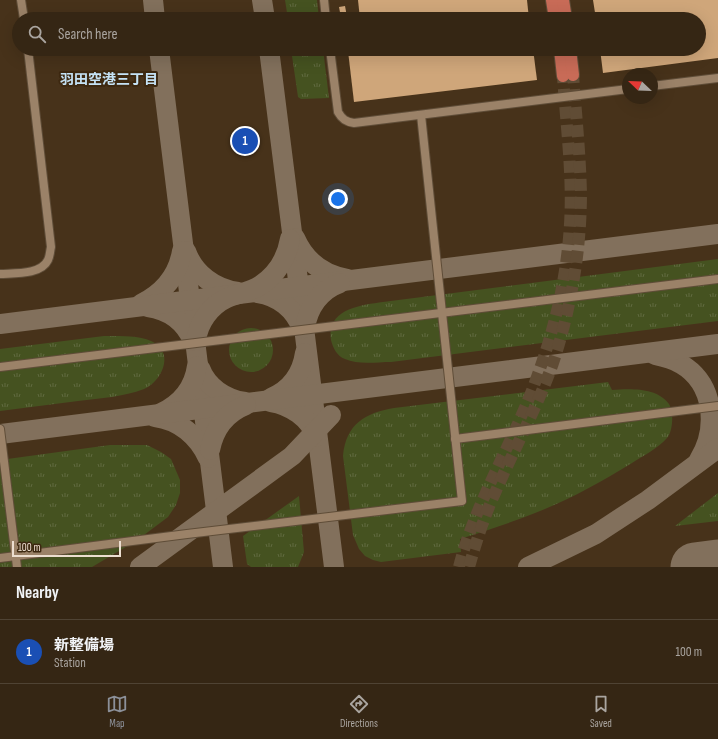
<!DOCTYPE html>
<html lang="en">
<head>
<meta charset="utf-8">
<style>
  :root { --surface:#352614; --page:#3d2e1d; --text:#f1f3f6; --muted:#aaa5a0; --line:#4f4334; --accent:#8c9099 }
  body { margin:0; font-family:"Sofia Sans Condensed","Noto Sans JP",sans-serif; background:var(--page); color:var(--text) }
  .compass { position:absolute; left:622px; top:68px; width:36px; height:36px; border-radius:50%; background:var(--surface); box-shadow:0 4px 16px #0002; rotate:293deg }
  .scale { position:absolute; left:12px; bottom:10px; width:109px; box-sizing:border-box; padding-left:4px; border:2px solid #ecded0; border-top:0; font-size:11px; line-height:14px; white-space:nowrap; color:#ecded0; -webkit-text-stroke:3px #3d2810; paint-order:stroke }
  .you { position:absolute; left:338px; top:199px; width:14px; height:14px; margin:-10px; border:3px solid #fff; border-radius:50%; background:#1a73e8; box-shadow:0 0 0 6px #1a73e833 }
  .badge { display:grid; place-items:center; width:26px; height:26px; border-radius:50%; background:var(--accent); color:#fff; font-size:13px; font-weight:700 }
  .pin { position:absolute; translate:-50% -50%; border:2px solid #fff; box-shadow:0 1px 4px #0006 }
  .list { margin:0; padding:0; list-style:none }
  h2 { display:flex; justify-content:space-between; align-items:center; height:52px; margin:0; padding:0 16px; font-size:17px }
  h2 small { font-size:13px; font-weight:400; color:var(--muted) }
  .list li { display:grid; grid-template-columns:26px 1fr auto; gap:12px; align-items:center; box-sizing:border-box; height:64px; padding:0 16px; border-top:1px solid var(--line) }
  .list b { display:block; font-size:15px; white-space:nowrap }
  .list p { margin:0; font-size:13px; white-space:nowrap; color:var(--muted) }
  .list em { font-size:13px; font-style:normal; color:var(--muted) }
  .icon { flex:none; width:22px; height:22px; fill:none; stroke:currentColor; stroke-width:2; stroke-linecap:round; stroke-linejoin:round }
  .map { position:relative; flex:none; width:718px; height:567px; overflow:hidden }
  .search { position:absolute; background:var(--surface); box-shadow:0 4px 16px #0002; left:12px; right:12px; top:12px; height:44px; display:flex; align-items:center; gap:10px; box-sizing:border-box; padding:0 14px; border-radius:22px; color:var(--muted); font-size:15px }
  .sheet { height:116px; background:var(--surface) }
  nav { display:flex; justify-content:space-around; align-items:center; box-sizing:border-box; height:56px; border-top:1px solid var(--line); background:var(--surface); font-size:11px; color:var(--muted) }
  nav a { display:grid; justify-items:center; gap:2px }
  nav .on { color:var(--accent) }
  .map>svg:first-child { display:block }
  .grass { fill:url(#grass-tufts) }
  .lines { fill:none; stroke-linecap:round; stroke-linejoin:round }
  .taxiway { stroke:#82705c; stroke-width:20 }
  .runway { stroke:#82705c; stroke-width:49 }
  .building { fill:#cfa67a }
  .highway-tunnel { stroke:#604c35; stroke-width:12; stroke-dasharray:12 6; stroke-linecap:butt }
  .minor-casing { stroke:#5f4d38; stroke-width:10 }
  .highway-casing { stroke:#5f4d38; stroke-width:14 }
  .minor { stroke:#9b8268; stroke-width:8 }
  .highway { stroke:#c86b57; stroke-width:12 }
  .labels { text-anchor:middle; dominant-baseline:central; stroke-width:4; stroke-linejoin:round; paint-order:stroke }
  .neighbourhood-label { font-size:14px; font-weight:bold; fill:#c5e2f5; stroke:#3d2810 }
</style>
</head>
<body>
<div class="map">
<svg width="718" height="567" viewBox="0 0 718 567">
  <defs>
    <pattern id="grass-tufts" width="24" height="20" patternUnits="userSpaceOnUse"><rect width="24" height="20" fill="#455220"/><path d="M3 7l-1-3M5 7V3M7 7l1-3M15 17l-1-3M17 17v-4M19 17l1-3" fill="none" stroke="#606a3f"/></pattern>
  </defs>
  <rect width="100%" height="100%" fill="#47321a"/>
  <!-- grass -->
  <g class="grass">
    <path d="M285,0H317L319,19H288Z"/>
    <path d="M291,49H323L329,98L301,99L298,97Z"/>
    <path d="M718,259V321L391,362C376,362 358,365 345,359C337,356 333,348 331,340C326,309 361,305 383,302Z"/>
    <circle cx="251" cy="350" r="22"/>
    <path d="M104,336C118,336 143,335 155,343C174,355 161,382 144,389C123,397 101,398 78,401C52,404 26,408 0,411V349Z"/>
    <path d="M608,382L612,390C630,389 656,387 669,404C674,412 673,431 667,438C658,448 643,456 632,463C601,482 569,500 535,513C510,523 485,531 460,539L461,552L381,562L373,560L365,556L359,549L353,535L343,456C346,424 365,413 394,408Z"/>
    <path d="M110,445H147L161,452L171,459L180,480V493L176,505L168,517L136,541L92,567H0V460Z"/>
    <path d="M718,493V521L675,526Z"/>
    <path d="M299,496L304,552L298,567H251L247,564L243,536Z"/>
  </g>
  <g class="lines">
    <!-- taxiway -->
    <g class="taxiway">
      <path d="M153,0L155,19"/>
      <path d="M262,0L265,19"/>
      <path d="M159,49L223,567"/>
      <path d="M269,49L334,567"/>
      <path d="M295,238C305,261 323,275 348,279"/>
      <path d="M186,251C194,274 215,289 238,292"/>
      <path d="M258,293C278,296 295,309 302,329"/>
      <path d="M141,304C163,293 178,276 182,251"/>
      <path d="M148,307C169,310 185,322 193,341"/>
      <path d="M0,324L718,234"/>
      <path d="M305,328C308,308 320,290 340,283"/>
      <path d="M196,341C198,323 210,306 227,298C239,293 251,292 261,285C277,274 287,257 290,239"/>
      <path d="M655,355C665,357 673,359 681,364C715,384 718,429 699,460"/>
      <path d="M200,368C207,387 225,399 245,402"/>
      <path d="M271,398C290,390 302,374 305,353"/>
      <path d="M271,402C290,405 310,418 316,437"/>
      <path d="M161,413C180,404 194,388 197,366"/>
      <path d="M155,417C179,420 198,436 208,458"/>
      <path d="M0,434L718,344"/>
      <path d="M210,450C214,429 226,413 246,405"/>
      <path d="M140,567L292,456L331,415"/>
      <path d="M528,567L596,534L648,500L718,448"/>
    </g>
    <!-- runway -->
    <path class="runway" d="M695,567L718,564"/>
  </g>
  <!-- building -->
  <g class="building">
    <path d="M358,0H527L529,19H360Z"/>
    <path d="M593,0H718V58L603,73L600,49H699V19H596Z"/>
    <path d="M345,6L347,17L341,18L339,7Z"/>
    <path d="M349,49H533L537,80L354,102L348,51Z"/>
  </g>
  <g class="lines">
    <!-- highway-tunnel -->
    <g class="highway-tunnel">
      <path d="M459,567C476,500 514,442 537,377C555,328 567,276 570,224C573,175 566,125 563,76"/>
      <path d="M469,567C476,542 484,517 495,493C514,449 537,408 553,363C571,309 581,250 581,193C580,153 576,114 573,75"/>
    </g>
    <defs>
      <g id="minor">
        <path d="M21,0L24,19"/>
        <path d="M324,0L326,19"/>
        <path d="M330,49L338,112C342,119 346,122 354,123L628,89"/>
        <path d="M652,86L718,78"/>
        <path d="M0,274C14,273 41,275 48,260C50,256 50,251 51,247L28,49"/>
        <path d="M0,367L718,279"/>
        <path d="M0,429L17,567"/>
        <path d="M455,439L718,406"/>
        <path d="M0,558L187,534L462,501L421,115"/>
      </g>
      <g id="highway">
        <path d="M552,0L555,19"/>
        <path d="M563,0L566,19"/>
        <path d="M560,49L563,76"/>
        <path d="M570,49L573,75"/>
      </g>
    </defs>
    <!-- minor casing -->
    <use href="#minor" class="minor-casing"/>
    <!-- highway casing -->
    <use href="#highway" class="highway-casing"/>
    <!-- minor -->
    <use href="#minor" class="minor"/>
    <!-- highway -->
    <use href="#highway" class="highway"/>
  </g>
  <g class="labels">
    <!-- neighbourhood labels -->
    <g class="neighbourhood-label">
      <text x="109" y="79">羽田空港三丁目</text>
    </g>
  </g>
</svg>
<svg class="compass" viewBox="-18 -18 36 36"><path d="M0-13l5 13h-10z" fill="#e53935"/><path d="M0 13l5-13h-10z" fill="#aaa5a0"/></svg>
<div class="scale">100 m</div>
<div class="you"></div>
<div class="pin badge" style="left:245px;top:141px;background:#1a4fb4">1</div>
<div class="search"><svg class="icon" aria-label="search" viewBox="0 0 24 24"><circle cx="10" cy="10" r="6"/><path d="M15 15l6 6"/></svg>Search here</div>
</div>
<section class="sheet">
<h2>Nearby<small></small></h2>
<ul class="list">
<li><span class="badge" style="background:#1a4fb4">1</span><div><b>新整備場</b><p>Station</p></div><em>100 m</em></li>
</ul>
</section>
<nav>
<a class="on"><svg class="icon" aria-label="map" viewBox="0 0 24 24"><path d="M3 6l6-2 6 2 6-2v14l-6 2-6-2-6 2zM9 4v14M15 6v14"/></svg>Map</a>
<a><svg class="icon" aria-label="directions" viewBox="0 0 24 24"><path d="M12 3l9 9-9 9-9-9zM9 14v-3h6M13 9l2 2-2 2"/></svg>Directions</a>
<a><svg class="icon" aria-label="saved" viewBox="0 0 24 24"><path d="M7 4h10v16l-5-4-5 4z"/></svg>Saved</a>
</nav>
</body>
</html>
